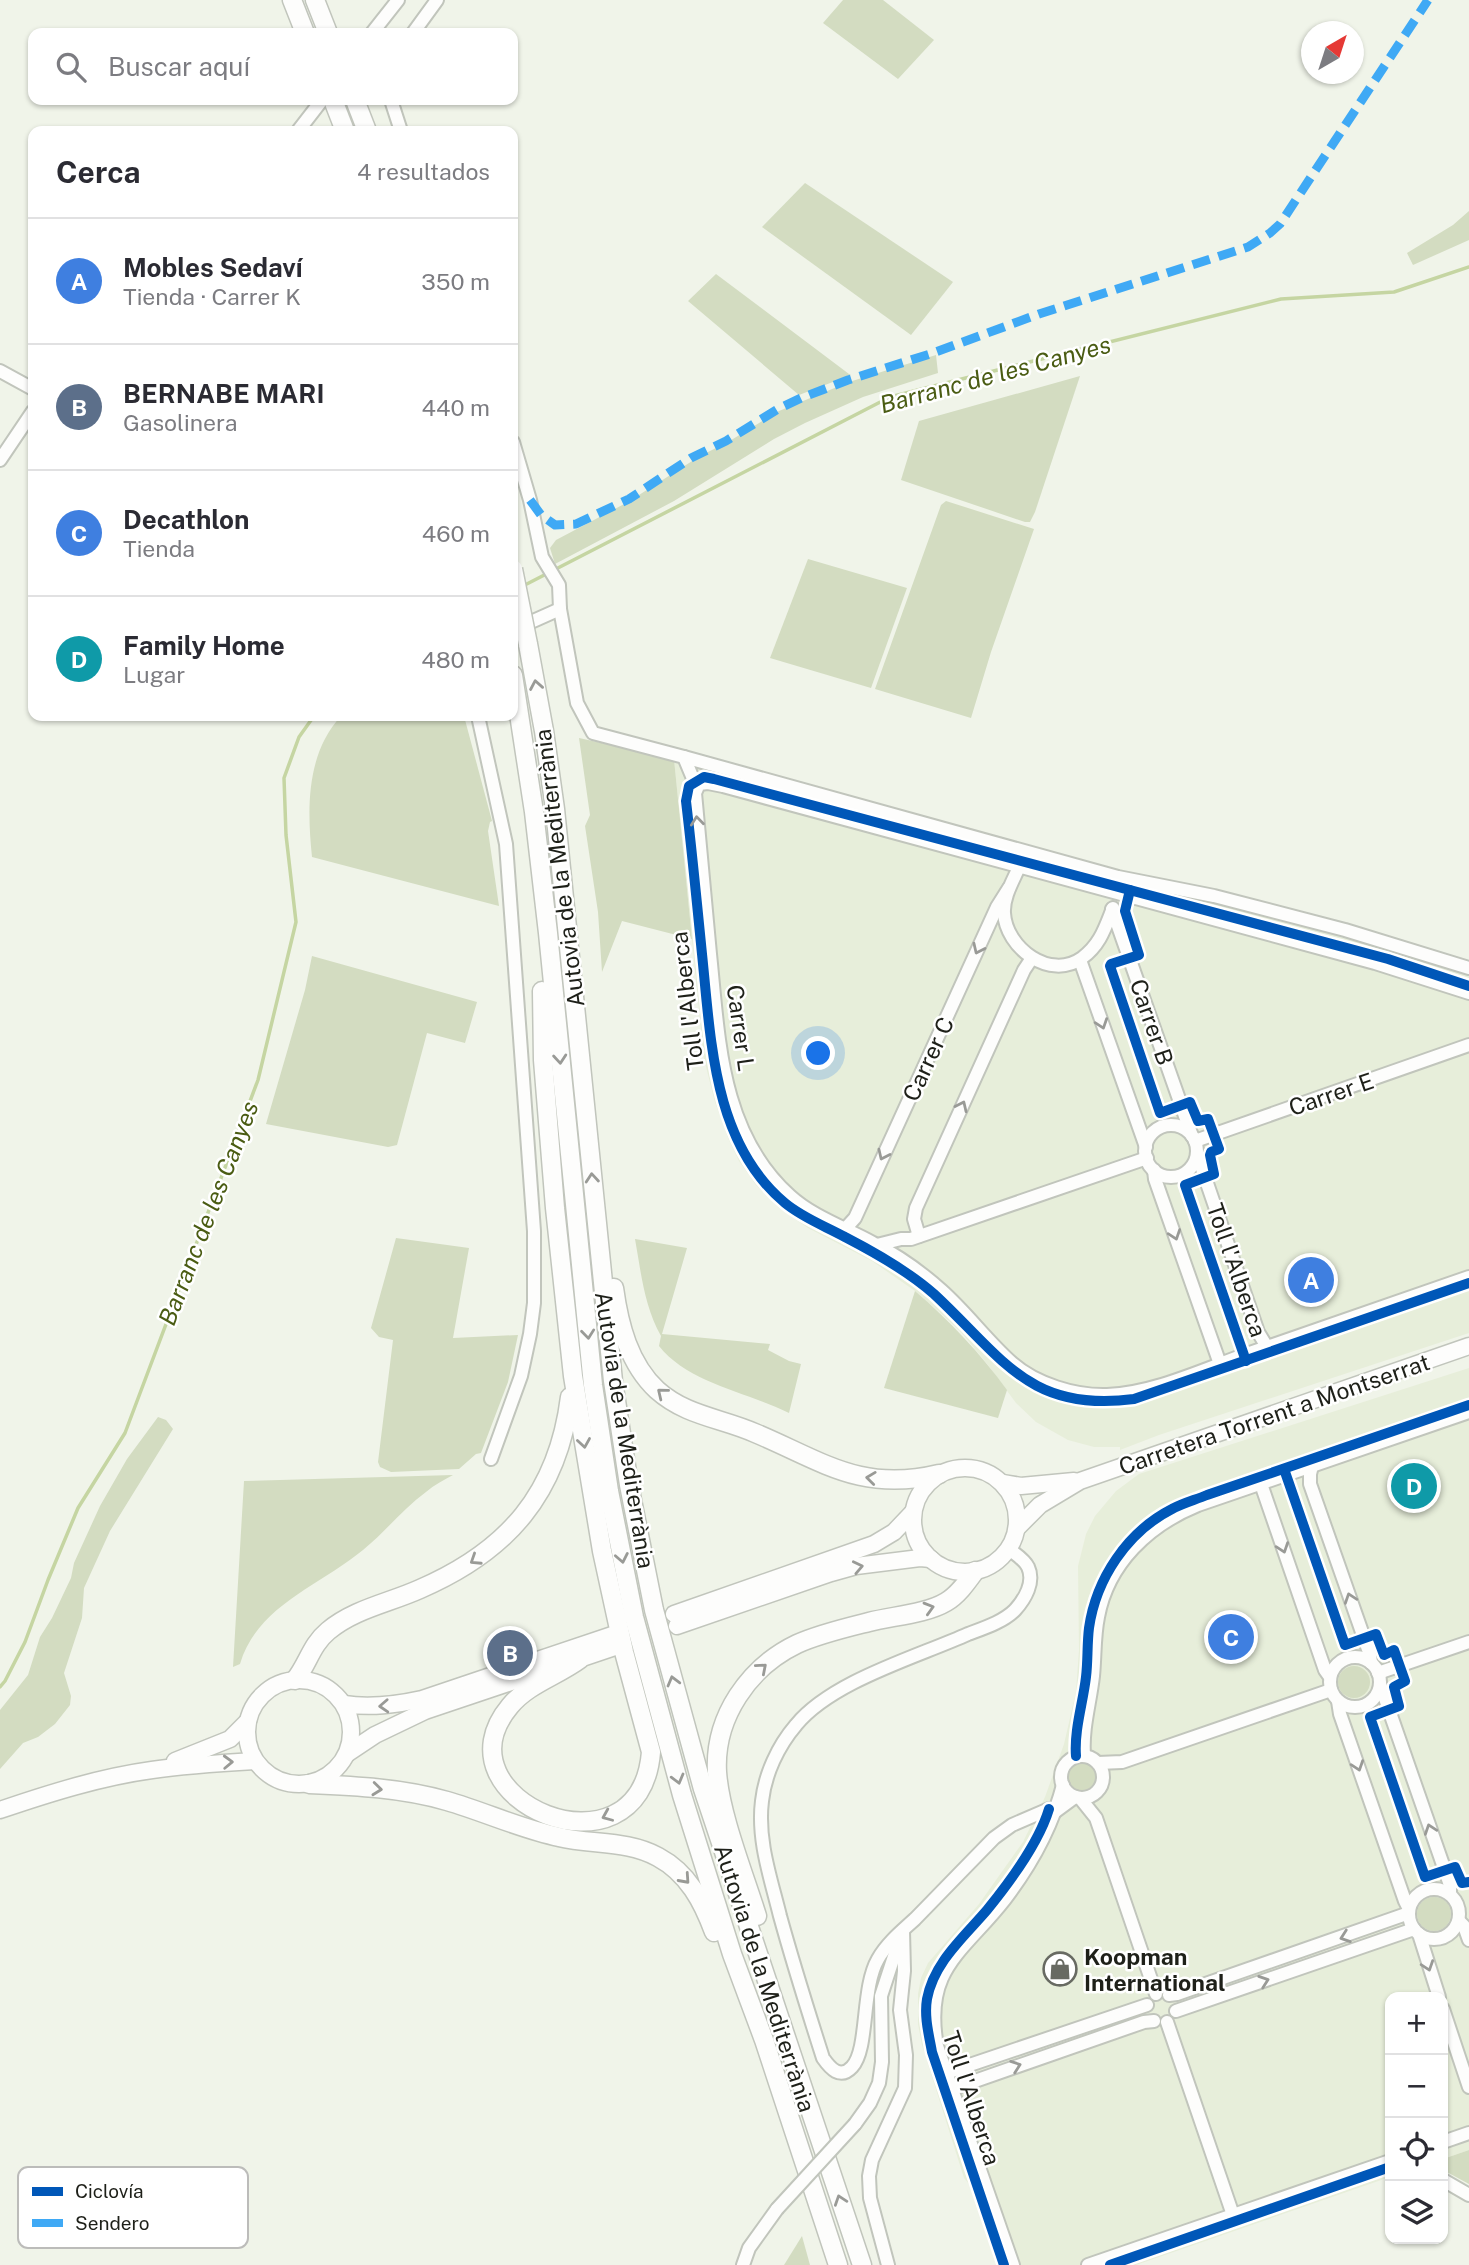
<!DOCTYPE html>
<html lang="es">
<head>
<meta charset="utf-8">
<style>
  :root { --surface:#fff; --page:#f7f7f7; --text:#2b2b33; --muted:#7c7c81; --line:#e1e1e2; --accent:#db2777 }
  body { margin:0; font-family:"Public Sans",sans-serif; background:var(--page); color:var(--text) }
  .controls { position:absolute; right:21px; bottom:21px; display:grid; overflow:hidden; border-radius:14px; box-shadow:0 2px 5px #0004 }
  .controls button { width:63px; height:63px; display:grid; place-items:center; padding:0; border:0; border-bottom:2px solid var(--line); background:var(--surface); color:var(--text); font:35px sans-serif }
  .compass { position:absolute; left:1301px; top:21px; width:63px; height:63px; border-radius:50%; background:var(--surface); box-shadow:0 2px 5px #0004; rotate:39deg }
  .you { position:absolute; left:819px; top:1054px; width:24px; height:24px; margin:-18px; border:5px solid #fff; border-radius:50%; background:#1a73e8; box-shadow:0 0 0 10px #1a73e833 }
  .badge { display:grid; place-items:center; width:46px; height:46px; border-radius:50%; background:var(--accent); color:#fff; font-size:23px; font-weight:700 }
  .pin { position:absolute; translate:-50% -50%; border:4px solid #fff; box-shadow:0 2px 7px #0006 }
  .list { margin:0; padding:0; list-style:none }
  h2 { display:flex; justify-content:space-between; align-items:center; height:91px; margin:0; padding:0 28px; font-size:30px }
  h2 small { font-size:23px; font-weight:400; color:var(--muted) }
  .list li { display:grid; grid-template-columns:46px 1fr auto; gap:21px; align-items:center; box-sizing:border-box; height:126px; padding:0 28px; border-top:2px solid var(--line) }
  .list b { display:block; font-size:26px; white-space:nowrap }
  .list p { margin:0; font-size:23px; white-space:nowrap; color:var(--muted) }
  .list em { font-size:23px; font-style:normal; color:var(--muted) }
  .icon { flex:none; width:38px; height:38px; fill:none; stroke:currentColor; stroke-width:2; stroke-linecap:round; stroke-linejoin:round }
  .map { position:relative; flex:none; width:1469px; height:2265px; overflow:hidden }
  .search { position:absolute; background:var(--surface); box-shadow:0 2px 5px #0004; left:28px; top:28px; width:490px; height:77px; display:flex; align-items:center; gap:18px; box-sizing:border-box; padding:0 24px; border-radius:14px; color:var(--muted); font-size:26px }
  .panel { position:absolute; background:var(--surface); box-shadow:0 2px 5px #0004; left:28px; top:126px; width:490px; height:595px; border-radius:14px }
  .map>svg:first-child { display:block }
  .built { fill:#e7eeda }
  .green { fill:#d3dcc1 }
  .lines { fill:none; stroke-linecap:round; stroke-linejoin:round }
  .stream { stroke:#c5d5a2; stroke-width:3.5 }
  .minor-casing { stroke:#c1c5bc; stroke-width:16 }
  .major-casing { stroke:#c1c5bc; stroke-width:19 }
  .highway-casing { stroke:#c1c5bc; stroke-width:21 }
  .minor { stroke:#fdfdfc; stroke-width:12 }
  .major { stroke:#fdfdfc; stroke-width:16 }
  .highway { stroke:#fdfdfc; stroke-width:18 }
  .minor-bridge-casing { stroke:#c1c5bc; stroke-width:16; stroke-linecap:butt }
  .highway-bridge-casing { stroke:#c1c5bc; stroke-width:21; stroke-linecap:butt }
  .minor-bridge { stroke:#fdfdfc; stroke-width:12 }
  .highway-bridge { stroke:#fdfdfc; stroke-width:18 }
  .quiet { stroke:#3fa9f5; stroke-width:9; stroke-dasharray:18 9; stroke-linecap:butt }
  .cycleway-casing { stroke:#fff; stroke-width:15 }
  .cycleway { stroke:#0057b8; stroke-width:10 }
  .oneway { stroke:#999a96 }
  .labels { text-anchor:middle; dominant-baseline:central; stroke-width:5; stroke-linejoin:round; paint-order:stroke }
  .street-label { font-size:23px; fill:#1e2019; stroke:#fff }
  .poi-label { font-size:23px; font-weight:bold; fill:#1e2019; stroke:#fff; text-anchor:start }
  .water-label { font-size:24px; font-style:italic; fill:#4a5c13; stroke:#fff }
  .key { fill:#fff; stroke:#bcbcba; stroke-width:2 }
  .key-label { font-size:19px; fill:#1e2019 }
</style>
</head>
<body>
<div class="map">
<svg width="1469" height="2265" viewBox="0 0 1469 2265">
  <rect width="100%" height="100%" fill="#f0f4e9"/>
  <!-- built -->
  <g class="built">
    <path d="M673,749L1097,867L1469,963V1333L1159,1435L1120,1450V1447H1094L1068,1440L1036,1422L1016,1403L988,1365L961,1332L937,1310L915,1291L872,1261L808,1228L779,1208L756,1185L739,1161L728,1138L715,1102L704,1059Z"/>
    <path d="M1469,1368V2150L1443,2159V1997H1390V2177L1136,2265H997L974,2190L964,2178L922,2045L918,2024V1994L921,1978L928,1963L979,1904L1023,1842L1045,1797L1064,1744L1076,1692L1079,1650L1078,1566L1086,1534L1095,1516L1116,1491L1139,1474Z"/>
  </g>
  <!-- green -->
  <g class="green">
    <path d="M843,0H883L934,40L898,79L823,23Z"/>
    <path d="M805,183L953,282L911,335L762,227Z"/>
    <path d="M1469,211V240L1413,265L1407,253L1453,225Z"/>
    <path d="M716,274L849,374L851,375L799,395L688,301Z"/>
    <path d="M936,355L938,373L863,397L805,423L774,439L674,501L555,564L550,548L556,540L628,502L700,456L728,442L779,411L849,382Z"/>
    <path d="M1080,376L1035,512L1030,522H1025L901,480L919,421Z"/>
    <path d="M946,501L1034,529L991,652L971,718L875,689L941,505Z"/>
    <path d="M808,559L907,588L871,688L770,658Z"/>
    <path d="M341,716H464L492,821L490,822L488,831L499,906L312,857C307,809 306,754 341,716Z"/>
    <path d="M579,738L674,759L692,939L622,921L602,972L598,912L585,826L590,815Z"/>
    <path d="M312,956L477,1002L465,1043L427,1033L397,1145L388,1147L266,1124L305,990Z"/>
    <path d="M396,1238L469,1248L453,1338L518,1335L508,1382L481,1453L476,1454L459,1469L391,1472L380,1467L378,1462L393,1340L379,1337L371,1328Z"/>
    <path d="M635,1239L687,1248L662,1334L770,1344L768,1350L789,1361L801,1364L789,1413C747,1392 688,1383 659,1346L661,1336C644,1306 641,1272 635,1239Z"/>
    <path d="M915,1291C950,1321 980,1353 1007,1390L998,1418L884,1388Z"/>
    <path d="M158,1417L166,1420L173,1429L110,1531L84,1588L82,1618L64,1673L71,1696L70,1705L55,1724L38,1737L23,1743L0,1769V1710L28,1675L40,1637L52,1618L71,1578L74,1563L100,1506L127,1459Z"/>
    <path d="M453,1475C444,1480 434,1485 426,1492C403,1509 385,1532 363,1550C319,1586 257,1606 240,1664L233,1667L244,1481Z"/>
    <circle cx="1354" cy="1682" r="16"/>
    <circle cx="1082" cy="1777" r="14"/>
    <circle cx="1434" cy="1914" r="17"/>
    <path d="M1469,2150V2184L1443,2170V2159Z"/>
    <path d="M802,2236L810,2265H784Z"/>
  </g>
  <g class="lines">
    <!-- stream -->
    <g class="stream">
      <path d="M521,587L890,397L1281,299L1394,292L1469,267"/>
      <path d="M0,1687L5,1681L25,1642L48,1580L78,1508L125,1433L258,1080L296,922L286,835L284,778L299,737L314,716"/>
    </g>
    <defs>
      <g id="minor">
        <path d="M372,33L398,0"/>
        <path d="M413,33L437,0"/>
        <path d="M391,100L401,131"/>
        <path d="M298,131L322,100"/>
        <path d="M0,371L33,389"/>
        <path d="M513,442L530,500L542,557L559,585L560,609L577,703L593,733L684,757L694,781L699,784"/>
        <path d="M0,460L33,411"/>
        <path d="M513,630L560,609"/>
        <path d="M478,716L506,844L534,1231V1303L530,1334L521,1376L491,1459"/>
        <path d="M684,757L1118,877L1214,896L1345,930L1469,968"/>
        <path d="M1019,867C1013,881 1003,897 1004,913C1006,948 1050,981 1082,958C1100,945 1105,928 1113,908"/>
        <path d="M1112,909L1192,1136"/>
        <path d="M1080,960L1146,1147"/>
        <path d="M1469,993L1375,963L723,786L708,783L699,784L695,793C700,847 705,900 710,954C719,1040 720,1133 790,1196C813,1217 846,1228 873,1243C897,1255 921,1272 941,1290C967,1313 987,1341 1012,1363C1036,1384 1075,1396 1107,1395C1153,1393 1200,1371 1244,1355C1319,1329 1394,1303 1469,1277"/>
        <circle cx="1171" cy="1151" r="26"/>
        <path d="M1195,1141L1469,1045"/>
        <path d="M1197,1154L1258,1332L1267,1347"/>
        <path d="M1154,1170L1155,1179L1220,1364"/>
        <path d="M845,1229L855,1218L997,907L1009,888"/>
        <path d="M919,1236L914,1219L916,1208L1024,970L1032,958"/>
        <path d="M877,1245L901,1239H911L1147,1158"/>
        <path d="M1312,1466L1310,1474V1484L1370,1655L1371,1663"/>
        <path d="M1261,1484L1325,1670L1330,1677"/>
        <path d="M1009,1549C1015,1554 1024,1559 1028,1567C1035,1582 1025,1599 1015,1610C1003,1622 984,1628 968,1634C917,1657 832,1681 796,1725C778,1746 765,1774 762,1801C757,1840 771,1879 780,1916C793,1963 808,2011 823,2058C830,2068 840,2080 852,2067C869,2049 861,1988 878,1959C887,1943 902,1931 915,1919C941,1892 968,1865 994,1838L1012,1825L1049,1809L1056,1811L1075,1797"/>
        <circle cx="1355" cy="1682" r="25"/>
        <path d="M1378,1673L1469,1642"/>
        <path d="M1380,1684L1450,1885V1894"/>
        <path d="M1338,1701L1340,1714L1405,1901L1409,1909"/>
        <path d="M1084,1755C1082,1728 1090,1703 1093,1676C1095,1656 1094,1636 1098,1617C1108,1563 1149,1525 1198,1505L1469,1412"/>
        <circle cx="1082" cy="1777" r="21"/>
        <path d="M1098,1763L1122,1762L1331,1690"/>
        <path d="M1080,1798L1096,1818L1156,1994"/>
        <circle cx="1434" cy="1914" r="25"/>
        <path d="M1459,1921L1464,1926L1469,1940"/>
        <path d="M1419,1934L1439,1997"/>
        <path d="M1169,1995L1177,1994L1409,1913"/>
        <path d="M1443,2009L1469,2087"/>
        <path d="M1176,2011L1414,1929"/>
        <path d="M1167,2022L1233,2215"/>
        <path d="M946,2073L1147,2005"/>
        <path d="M952,2089L1144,2022L1154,2021"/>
        <path d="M855,2124L870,2103L879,2083L882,2062L881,1996L900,1938"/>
        <path d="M1443,2142L1469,2133"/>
        <path d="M1443,2180L1469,2195"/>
        <path d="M743,2265L749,2248L777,2209"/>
        <path d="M888,2265L870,2198L869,2176L872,2160L905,2088L906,2055L900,2010L904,1971L903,1931"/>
        <path d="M1013,2265L937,2046C923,1968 963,1953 1005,1899C1031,1865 1052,1827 1063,1785"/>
        <path d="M1088,2265L1390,2161"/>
      </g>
      <g id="major">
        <circle cx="965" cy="1520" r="52"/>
        <path d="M1003,1483L1021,1486L1074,1481"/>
        <path d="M1017,1528L1040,1505L1080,1481L1469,1346"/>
        <path d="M674,1614L874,1544L894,1532L913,1512"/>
        <path d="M677,1626L831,1573L856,1566L920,1558L931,1559"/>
        <circle cx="299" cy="1732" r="52"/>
        <path d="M344,1704C371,1708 395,1705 422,1699L612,1635"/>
        <path d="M348,1753L375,1735L425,1711L615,1647"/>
        <path d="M175,1761L230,1739L248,1721"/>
        <path d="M0,1810C50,1793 101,1777 152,1770C187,1765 221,1763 255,1761"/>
      </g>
      <g id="highway">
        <path d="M292,0L305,33"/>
        <path d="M315,0L328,33"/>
        <path d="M333,100L345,131"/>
        <path d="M355,100L367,131"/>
        <path d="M528,644L544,731L555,809L613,1381L629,1485L654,1610L703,1789L862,2265"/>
        <path d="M513,675L534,812L548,933L593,1385L609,1491L634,1617L682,1795L732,1954L764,2040L838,2265"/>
        <path d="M542,991L543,1060L555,1208L573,1376L602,1551L624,1652L651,1752C640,1887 431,1800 510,1706C528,1684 557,1676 580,1659"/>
        <path d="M614,1288C619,1325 629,1364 657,1390C686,1416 721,1418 755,1433C822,1461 861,1493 939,1474"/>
        <path d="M295,1680C308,1664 311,1645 328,1631C354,1609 389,1603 420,1589C508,1551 558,1493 570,1397"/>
        <path d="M309,1784C356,1786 402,1788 447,1801C485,1812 521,1829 559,1837C592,1845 627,1840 658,1857C688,1873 703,1902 714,1932"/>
        <path d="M757,1916C744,1874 720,1815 717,1772C714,1717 749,1667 797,1644C819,1634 845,1628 869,1622C892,1616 926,1614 946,1602C958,1595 967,1582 975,1571"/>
      </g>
    </defs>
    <!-- minor casing -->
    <use href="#minor" class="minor-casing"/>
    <!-- major casing -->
    <use href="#major" class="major-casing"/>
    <!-- highway casing -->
    <use href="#highway" class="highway-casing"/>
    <!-- minor -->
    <use href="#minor" class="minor"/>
    <!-- major -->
    <use href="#major" class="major"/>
    <!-- highway -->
    <use href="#highway" class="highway"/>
    <defs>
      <path id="minor-bridge" d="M777,2209L855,2124"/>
      <path id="highway-bridge" d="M513,569L528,644"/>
    </defs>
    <!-- minor-bridge casing -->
    <use href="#minor-bridge" class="minor-bridge-casing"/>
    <!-- highway-bridge casing -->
    <use href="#highway-bridge" class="highway-bridge-casing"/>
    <!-- minor-bridge -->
    <use href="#minor-bridge" class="minor-bridge"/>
    <!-- highway-bridge -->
    <use href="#highway-bridge" class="highway-bridge"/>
    <!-- quiet -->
    <path class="quiet" d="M530,500L541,515L555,525L576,524L629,499L691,458L726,441L778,409L801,398L848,380L933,353L1039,314L1248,247L1270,233L1280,224L1428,0"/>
    <defs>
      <g id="cycleway">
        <path d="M1130,890L1125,911L1139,955L1111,964L1110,966L1160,1113L1190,1102L1198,1121L1208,1119L1219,1149L1211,1152L1210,1155L1214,1174L1185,1185L1246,1361"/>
        <path d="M1469,986L1388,959L714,779L704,777L689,786L686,801C692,852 697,903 702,954C711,1040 713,1143 785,1203C803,1218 825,1226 845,1237C876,1253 908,1271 934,1294C1002,1357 1029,1413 1134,1399L1469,1283"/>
        <path d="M1284,1469L1345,1645L1376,1634L1384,1655L1394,1650L1405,1681L1394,1687L1399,1706L1370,1717L1425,1877L1455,1867L1462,1883L1469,1882"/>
        <path d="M1076,1756C1074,1730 1083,1703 1086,1677C1088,1661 1087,1644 1089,1628C1096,1579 1127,1532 1172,1509C1183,1503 1195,1500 1207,1495L1469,1405"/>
        <path d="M1004,2265L932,2052C929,2035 924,2017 927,1999C934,1962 964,1937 987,1910C1009,1883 1039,1842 1049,1809"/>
        <path d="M1110,2265L1390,2167"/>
      </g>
    </defs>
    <!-- cycleway casing -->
    <use href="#cycleway" class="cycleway-casing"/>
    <!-- cycleway -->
    <use href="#cycleway" class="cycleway"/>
  </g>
  <!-- one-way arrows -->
  <defs><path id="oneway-chevron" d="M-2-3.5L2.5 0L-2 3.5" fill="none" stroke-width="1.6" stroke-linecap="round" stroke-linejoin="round" transform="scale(1.75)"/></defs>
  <g class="oneway">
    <use href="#oneway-chevron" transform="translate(536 685) rotate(-100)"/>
    <use href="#oneway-chevron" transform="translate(697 821) rotate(-96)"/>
    <use href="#oneway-chevron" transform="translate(978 949) rotate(115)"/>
    <use href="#oneway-chevron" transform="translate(1102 1024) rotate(71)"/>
    <use href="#oneway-chevron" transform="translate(560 1059) rotate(85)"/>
    <use href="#oneway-chevron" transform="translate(962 1106) rotate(-65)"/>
    <use href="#oneway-chevron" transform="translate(883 1155) rotate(115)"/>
    <use href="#oneway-chevron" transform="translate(592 1178) rotate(-95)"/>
    <use href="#oneway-chevron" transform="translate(1175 1235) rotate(71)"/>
    <use href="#oneway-chevron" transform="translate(588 1334) rotate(84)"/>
    <use href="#oneway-chevron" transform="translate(662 1393) rotate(-141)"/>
    <use href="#oneway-chevron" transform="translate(584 1443) rotate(81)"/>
    <use href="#oneway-chevron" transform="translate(871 1478) rotate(-173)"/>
    <use href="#oneway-chevron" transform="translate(1283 1548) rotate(71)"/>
    <use href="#oneway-chevron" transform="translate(622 1558) rotate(79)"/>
    <use href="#oneway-chevron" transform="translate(475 1560) rotate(147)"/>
    <use href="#oneway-chevron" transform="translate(858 1567) rotate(-12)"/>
    <use href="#oneway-chevron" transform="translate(1350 1598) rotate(-109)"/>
    <use href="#oneway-chevron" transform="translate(929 1608) rotate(-16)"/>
    <use href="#oneway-chevron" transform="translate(762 1668) rotate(-41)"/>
    <use href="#oneway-chevron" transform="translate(673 1681) rotate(-105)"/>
    <use href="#oneway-chevron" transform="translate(384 1706) rotate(177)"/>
    <use href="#oneway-chevron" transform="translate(228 1762) rotate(-2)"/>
    <use href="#oneway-chevron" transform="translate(1358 1766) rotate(71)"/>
    <use href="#oneway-chevron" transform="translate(678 1779) rotate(75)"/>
    <use href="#oneway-chevron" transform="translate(377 1789) rotate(6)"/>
    <use href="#oneway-chevron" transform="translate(607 1816) rotate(157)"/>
    <use href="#oneway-chevron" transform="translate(1430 1829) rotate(-109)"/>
    <use href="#oneway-chevron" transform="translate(685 1879) rotate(48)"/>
    <use href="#oneway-chevron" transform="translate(1345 1937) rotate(161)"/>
    <use href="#oneway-chevron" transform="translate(1428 1966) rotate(71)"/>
    <use href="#oneway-chevron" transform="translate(1264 1981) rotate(-19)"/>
    <use href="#oneway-chevron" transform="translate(1016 2066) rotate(-19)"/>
    <use href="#oneway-chevron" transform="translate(840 2200) rotate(-109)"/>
  </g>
  <!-- icons -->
  <defs>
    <symbol id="shop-ring" viewBox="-11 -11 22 22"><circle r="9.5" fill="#fff" stroke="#686a62" stroke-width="1.5"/><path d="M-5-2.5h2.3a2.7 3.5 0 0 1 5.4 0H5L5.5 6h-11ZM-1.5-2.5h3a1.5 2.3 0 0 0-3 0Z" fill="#686a62"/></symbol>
  </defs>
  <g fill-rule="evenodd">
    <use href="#shop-ring" x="1041" y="1950" width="38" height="38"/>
  </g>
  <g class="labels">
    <!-- street labels -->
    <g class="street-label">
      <text transform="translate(559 868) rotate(-97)">Autovia de la Mediterrània</text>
      <text transform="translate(687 1001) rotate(-97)">Toll l'Alberca</text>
      <text transform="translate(1152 1022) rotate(71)">Carrer B</text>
      <text transform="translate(741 1028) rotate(82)">Carrer L</text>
      <text transform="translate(928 1059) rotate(-65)">Carrer C</text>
      <text transform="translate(1331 1094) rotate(-19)">Carrer E</text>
      <text transform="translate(1237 1270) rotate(71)">Toll l'Alberca</text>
      <text transform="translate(1274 1414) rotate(-19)">Carretera Torrent a Montserrat</text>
      <text transform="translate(625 1430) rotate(81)">Autovia de la Mediterrània</text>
      <text transform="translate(765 1978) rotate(72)">Autovia de la Mediterrània</text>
      <text transform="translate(972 2098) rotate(72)">Toll l'Alberca</text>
    </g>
    <!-- poi labels -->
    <g class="poi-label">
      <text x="1084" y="1956">Koopman<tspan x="1084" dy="26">International</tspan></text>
    </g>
    <!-- water labels -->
    <g class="water-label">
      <text transform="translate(995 374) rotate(-15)">Barranc de les Canyes</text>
      <text transform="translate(208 1213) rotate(-69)">Barranc de les Canyes</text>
    </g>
  </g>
  <!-- legend -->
  <rect x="18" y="2167" width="230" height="81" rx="10" class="key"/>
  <rect x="32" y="2187" width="31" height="9" fill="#0057b8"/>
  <rect x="32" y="2219" width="31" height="8" fill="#3fa9f5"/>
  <g class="key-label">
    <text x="75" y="2198">Ciclovía</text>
    <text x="75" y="2230">Sendero</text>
  </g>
</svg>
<div class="controls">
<button>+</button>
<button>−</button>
<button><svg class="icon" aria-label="locate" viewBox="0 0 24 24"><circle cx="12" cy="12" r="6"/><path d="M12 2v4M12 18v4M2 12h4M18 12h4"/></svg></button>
<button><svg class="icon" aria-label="layers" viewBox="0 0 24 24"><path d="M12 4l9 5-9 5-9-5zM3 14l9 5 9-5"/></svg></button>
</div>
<svg class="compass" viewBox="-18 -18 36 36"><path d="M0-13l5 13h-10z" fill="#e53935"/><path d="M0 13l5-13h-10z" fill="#7c7c81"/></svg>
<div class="you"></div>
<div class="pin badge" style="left:1311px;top:1280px;background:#3f7fe0">A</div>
<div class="pin badge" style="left:510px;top:1653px;background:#5c6f8a">B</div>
<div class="pin badge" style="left:1231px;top:1637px;background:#3f7fe0">C</div>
<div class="pin badge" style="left:1414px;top:1486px;background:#0f9aa8">D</div>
<div class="search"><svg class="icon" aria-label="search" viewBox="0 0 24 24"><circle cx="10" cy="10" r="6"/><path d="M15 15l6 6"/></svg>Buscar aquí</div>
<section class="panel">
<h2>Cerca<small>4 resultados</small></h2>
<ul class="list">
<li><span class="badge" style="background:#3f7fe0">A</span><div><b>Mobles Sedaví</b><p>Tienda · Carrer K</p></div><em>350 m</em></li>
<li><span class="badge" style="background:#5c6f8a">B</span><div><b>BERNABE MARI</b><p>Gasolinera</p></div><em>440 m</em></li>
<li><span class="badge" style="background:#3f7fe0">C</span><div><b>Decathlon</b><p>Tienda</p></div><em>460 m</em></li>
<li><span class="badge" style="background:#0f9aa8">D</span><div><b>Family Home</b><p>Lugar</p></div><em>480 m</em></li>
</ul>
</section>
</div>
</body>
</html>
